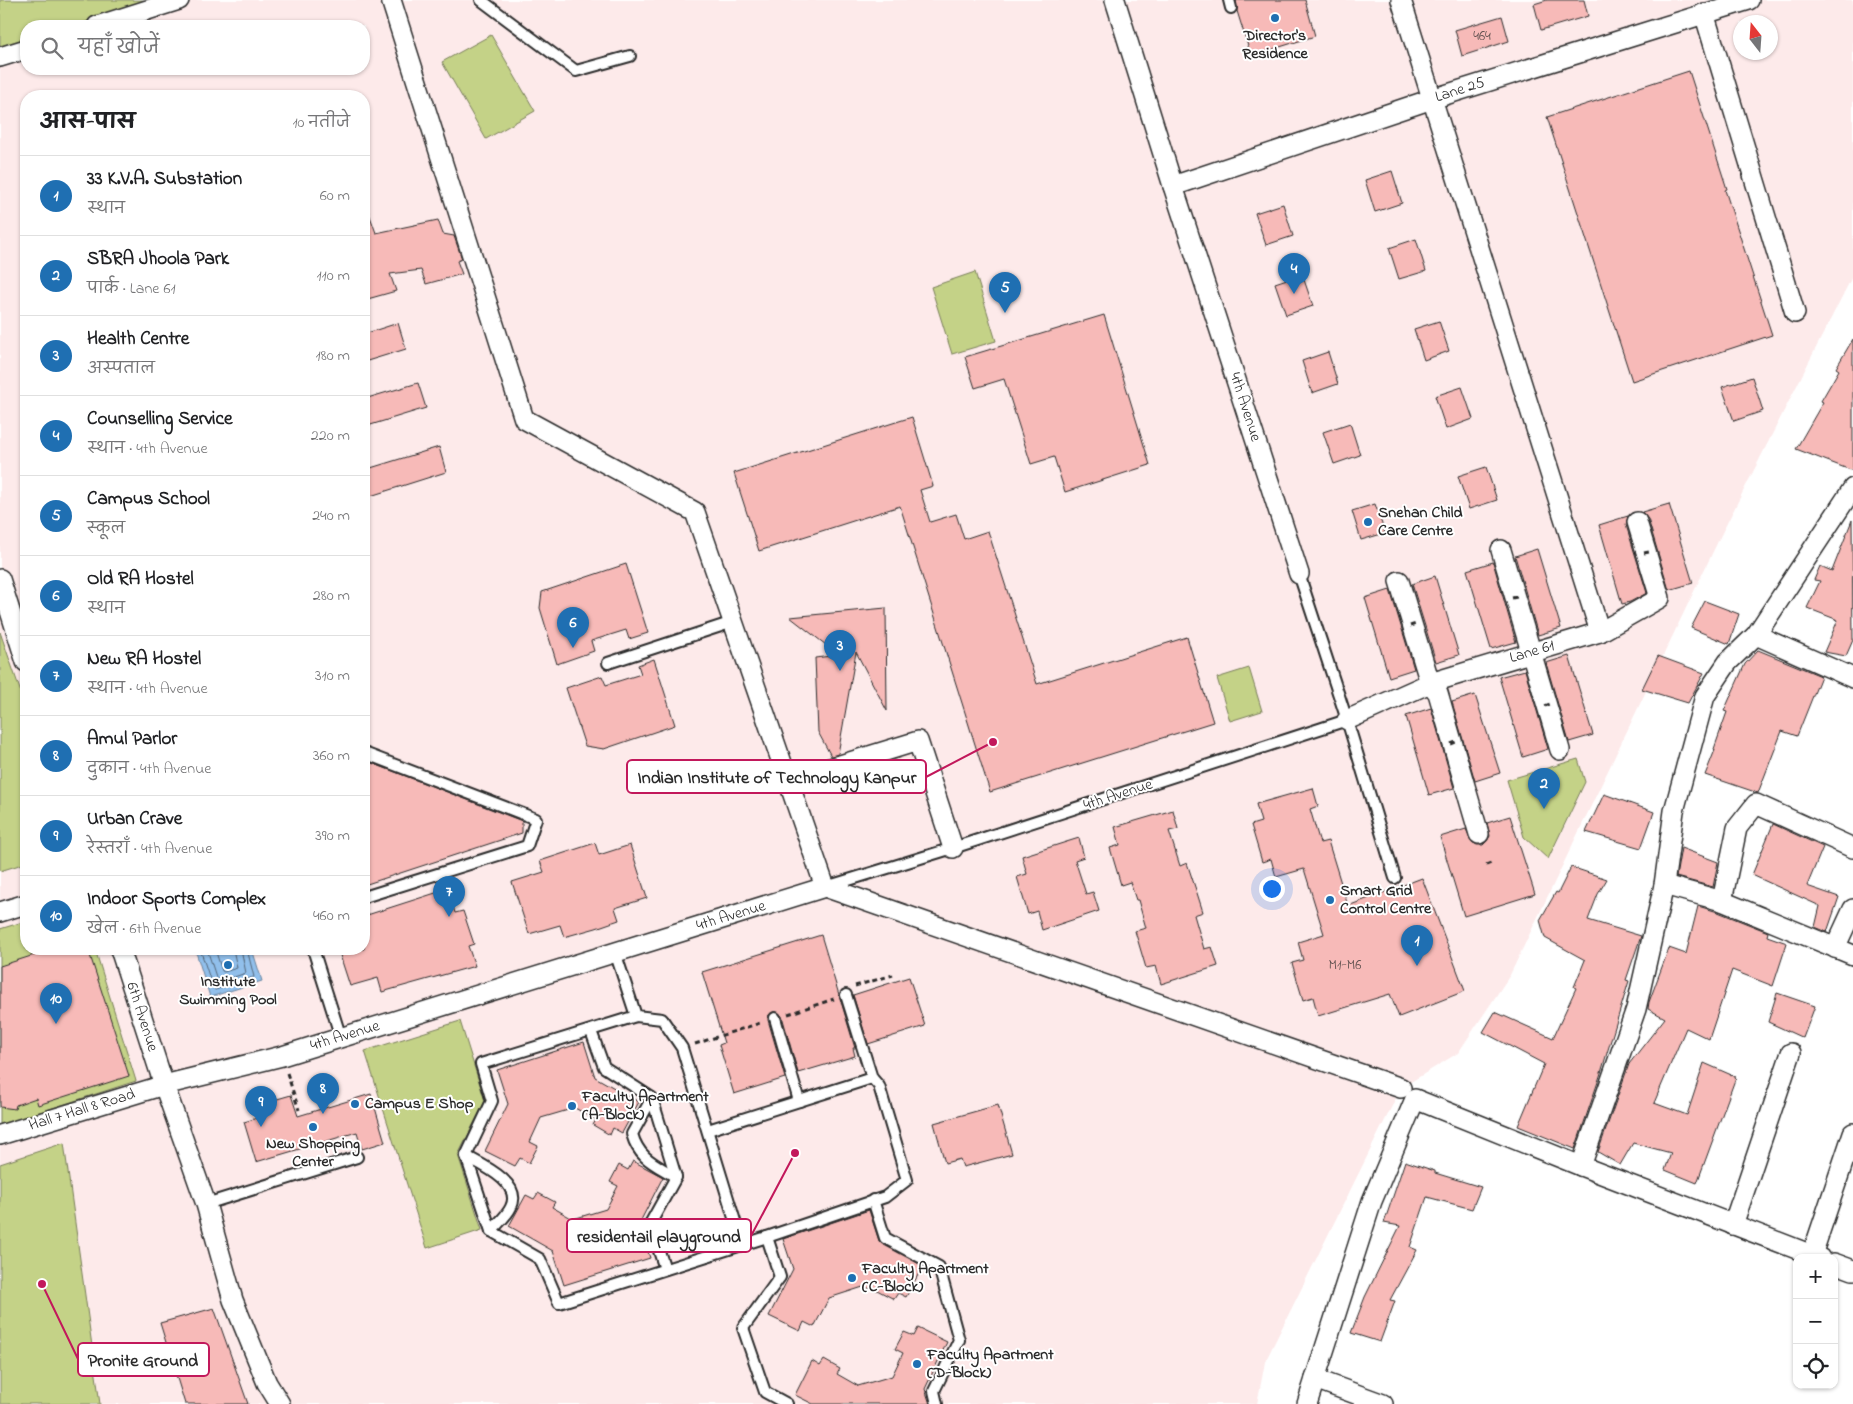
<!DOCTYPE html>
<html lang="hi">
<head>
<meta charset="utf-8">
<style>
  :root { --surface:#fff; --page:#f6f6f6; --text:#202124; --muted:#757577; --line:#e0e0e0; --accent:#1f6fb2 }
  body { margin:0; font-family:"Indie Flower","Playpen Sans Deva",sans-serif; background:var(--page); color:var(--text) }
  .controls { position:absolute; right:15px; bottom:15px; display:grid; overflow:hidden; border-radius:10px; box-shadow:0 1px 4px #0004 }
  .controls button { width:45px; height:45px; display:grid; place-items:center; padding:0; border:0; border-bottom:1px solid var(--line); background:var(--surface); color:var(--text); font:25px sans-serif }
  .compass { position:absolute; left:1733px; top:15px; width:45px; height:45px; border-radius:50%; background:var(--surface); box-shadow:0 1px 4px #0004; rotate:343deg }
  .you { position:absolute; left:1271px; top:888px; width:18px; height:18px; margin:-12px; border:4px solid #fff; border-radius:50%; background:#1a73e8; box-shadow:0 0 0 8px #1a73e833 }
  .badge { display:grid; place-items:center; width:32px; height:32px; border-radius:50%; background:var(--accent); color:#fff; font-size:16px; font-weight:700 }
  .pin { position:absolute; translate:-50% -41px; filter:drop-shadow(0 1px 2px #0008) }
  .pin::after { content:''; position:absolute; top:26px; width:18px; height:15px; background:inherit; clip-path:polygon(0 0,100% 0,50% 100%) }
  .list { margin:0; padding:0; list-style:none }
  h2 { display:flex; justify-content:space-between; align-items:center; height:65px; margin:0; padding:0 20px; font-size:21px }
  h2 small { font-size:16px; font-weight:400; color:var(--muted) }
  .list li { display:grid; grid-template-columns:32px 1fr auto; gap:15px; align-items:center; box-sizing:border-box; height:80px; padding:0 20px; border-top:1px solid var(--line) }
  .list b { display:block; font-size:19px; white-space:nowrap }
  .list p { margin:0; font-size:16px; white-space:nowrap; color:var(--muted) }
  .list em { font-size:16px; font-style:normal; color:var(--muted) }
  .icon { flex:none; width:28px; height:28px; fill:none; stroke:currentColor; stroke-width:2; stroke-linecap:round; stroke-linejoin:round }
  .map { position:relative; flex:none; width:1853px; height:1404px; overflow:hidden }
  .search { position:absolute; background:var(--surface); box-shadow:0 1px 4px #0004; left:20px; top:20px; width:350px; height:55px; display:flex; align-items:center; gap:12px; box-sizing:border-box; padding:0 18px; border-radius:20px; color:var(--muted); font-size:19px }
  .panel { position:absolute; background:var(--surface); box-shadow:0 1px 4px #0004; left:20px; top:90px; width:350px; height:865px; border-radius:20px }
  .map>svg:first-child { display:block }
  .built { fill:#fdeaea; fill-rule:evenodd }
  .green { fill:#c4d287; stroke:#787e59 }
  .water { fill:#91bfeb; stroke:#68849e }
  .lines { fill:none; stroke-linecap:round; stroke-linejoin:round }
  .shore { stroke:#546678; stroke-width:1 }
  .building { fill:#f7bab8; stroke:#2b2b2b }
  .lane-casing { stroke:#2b2b2b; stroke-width:14 }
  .street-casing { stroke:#2b2b2b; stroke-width:22 }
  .path { stroke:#2b2b2b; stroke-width:3; stroke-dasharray:5 4; stroke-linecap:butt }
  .lane { stroke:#fff; stroke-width:10 }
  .street { stroke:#fff; stroke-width:19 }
  .path-bridge { stroke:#2b2b2b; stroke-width:3; stroke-dasharray:5 4; stroke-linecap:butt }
  .poi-dot { fill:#1f6fb2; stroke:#fff; stroke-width:2 }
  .labels { text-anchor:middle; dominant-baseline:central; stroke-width:4; stroke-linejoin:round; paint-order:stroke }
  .number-label { font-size:14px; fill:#5e4f4e }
  .poi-label { font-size:16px; font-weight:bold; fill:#2b2b2b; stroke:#fff; text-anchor:start }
  .street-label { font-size:16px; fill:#2b2b2b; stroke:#fff }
  .leader { fill:none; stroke:#c2185b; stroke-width:2 }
  .callout-dot { fill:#c2185b; stroke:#fff; stroke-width:2 }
  .callout { fill:#fff; stroke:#c2185b; stroke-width:2 }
  .callout-label { font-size:18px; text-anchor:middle; font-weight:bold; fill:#2b2b2b }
</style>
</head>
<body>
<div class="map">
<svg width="1853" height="1404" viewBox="0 0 1853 1404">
  <rect width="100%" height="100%" fill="#fff"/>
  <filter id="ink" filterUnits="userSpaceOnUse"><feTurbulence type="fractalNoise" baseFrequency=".02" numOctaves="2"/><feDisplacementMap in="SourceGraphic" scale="10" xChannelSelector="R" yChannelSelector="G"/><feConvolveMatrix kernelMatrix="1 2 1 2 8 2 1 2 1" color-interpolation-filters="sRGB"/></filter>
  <g filter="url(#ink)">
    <!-- built -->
    <path class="built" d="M0,0H1853V275L1721,535L1510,975L1458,1053L1401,1088L1265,1362L1257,1404H0ZM1740,22H1770V52H1740ZM26,26H364V69H26ZM26,96H364V949H26Z"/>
    <!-- green -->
    <g class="green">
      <path d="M0,0H155L73,26H26V41L0,49Z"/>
      <path d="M491,35L535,111L486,139L442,62Z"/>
      <path d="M975,272L996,341L952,354L931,287Z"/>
      <path d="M0,632L26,707V863L0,871Z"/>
      <path d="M1249,668L1262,711L1230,721L1217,678Z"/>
      <path d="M1578,759L1585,782L1548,859L1524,837L1507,780Z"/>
      <path d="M26,921V949H95L136,1081L0,1125V929Z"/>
      <path d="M460,1021L485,1101L458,1155L482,1230L427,1248L365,1051Z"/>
      <path d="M64,1143L100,1404H0V1164Z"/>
    </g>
    <!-- water -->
    <path class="water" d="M195,949H252L262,981L210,997Z"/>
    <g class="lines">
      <!-- shore -->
      <g class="shore">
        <path d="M200,949L213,988L215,990L254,977L247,949"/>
        <path d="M207,949L217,980L219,982L246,973L241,949"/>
        <path d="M215,949L222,971L224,972L237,968L233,949"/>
      </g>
    </g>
    <!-- building -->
    <g class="building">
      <path d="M1236,0H1305L1315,36L1251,56L1237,11Z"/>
      <path d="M1547,0H1584L1588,16L1541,30L1534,4Z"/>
      <path d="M1502,16L1509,41L1462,56L1455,30Z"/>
      <path d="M1689,71L1727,189L1725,190L1772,335L1632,381L1547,117Z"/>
      <path d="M1392,171L1402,203L1375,212L1365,180Z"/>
      <path d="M1283,204L1293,236L1266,245L1255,213Z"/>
      <path d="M366,205L376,233L438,220L443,234L454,236L462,259L457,261L462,274L426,284L421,270L390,274L396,291L364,300V206Z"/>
      <path d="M1416,239L1426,271L1399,279L1389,248Z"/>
      <path d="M1302,274L1313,306L1286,315L1275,283Z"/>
      <path d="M1104,315L1150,465L1065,492L1054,457L1031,464L1004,379L975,388L965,357Z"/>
      <path d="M1439,321L1449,351L1424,360L1414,329Z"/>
      <path d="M398,323L406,349L364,362V334Z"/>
      <path d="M1853,339V471L1796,449L1823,402L1821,401L1839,370L1836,368Z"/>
      <path d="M1328,352L1338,384L1312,393L1302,361Z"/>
      <path d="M1752,377L1763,411L1734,421L1722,387Z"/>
      <path d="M418,383L426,408L364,427V399Z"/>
      <path d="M1462,387L1473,419L1446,429L1435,396Z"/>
      <path d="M912,417L933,486L920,490L930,522L956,514L964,539L988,531L1037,684L1187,637L1213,722L990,792L900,506L759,551L734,473Z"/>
      <path d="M1350,423L1360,455L1334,464L1323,432Z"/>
      <path d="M439,447L446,472L364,498V470Z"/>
      <path d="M1486,467L1497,500L1469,509L1458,476Z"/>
      <path d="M1375,504L1385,533L1361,540L1352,511Z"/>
      <path d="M1669,504L1693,583L1669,590L1648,519L1642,512Z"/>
      <path d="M1628,516L1626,525L1647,593L1630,602L1622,604L1599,525Z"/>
      <path d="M1852,520L1853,640L1846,656L1824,652L1838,620L1807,608L1820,581L1814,580L1820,566L1832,571Z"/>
      <path d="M1537,549L1561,628L1538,635L1515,556Z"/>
      <path d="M1493,562L1516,642L1491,649L1467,570Z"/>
      <path d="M626,564L648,633L629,639L626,630L591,641L594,651L557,664L540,608L542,592Z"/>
      <path d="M1435,576L1459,655L1436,662L1412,584Z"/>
      <path d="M1390,590L1414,669L1389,677L1365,598Z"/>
      <path d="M1705,601L1739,614L1729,644L1691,628Z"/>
      <path d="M886,608L887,711L856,652L838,754L831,756L818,732L815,658L839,655L790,617Z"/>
      <path d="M1758,650L1821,676L1797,736L1782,731L1758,793L1705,775L1715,750L1714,749L1727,712L1724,711L1745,664Z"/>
      <path d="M1569,656L1593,735L1569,742L1546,663Z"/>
      <path d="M1658,656L1704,673L1688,703L1642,689Z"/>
      <path d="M654,659L675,725L604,749L585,746L566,688L602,676L606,685L641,674L638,665Z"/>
      <path d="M1525,670L1548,749L1523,757L1499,677Z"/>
      <path d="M1475,695L1500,773L1475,781L1452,702Z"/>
      <path d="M1431,708L1454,788L1429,795L1406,716Z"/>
      <path d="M364,760L522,821V833L364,885Z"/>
      <path d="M1313,788L1318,806L1310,809L1320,843L1328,841L1348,906L1422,878L1465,991L1399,1017L1390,994L1318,1016L1313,997L1303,1000L1292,963L1303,960L1298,942L1324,934L1304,869L1276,877L1271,859L1262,862L1251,825L1261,822L1256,804Z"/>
      <path d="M1604,794L1654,812L1641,848L1586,832Z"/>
      <path d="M1173,810L1178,829L1169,831L1180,866L1187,863L1197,893L1203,912L1194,915L1204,949L1212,947L1218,966L1161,984L1156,966L1146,968L1135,931L1146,928L1138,900H1136L1130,882L1121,885L1110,848L1120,845L1115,827Z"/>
      <path d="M1510,816L1535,894L1464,916L1440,837L1466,829L1472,842L1477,845H1483L1487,841L1490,836L1487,823Z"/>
      <path d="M1773,824L1823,847L1807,886L1839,897L1827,932L1815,927L1820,906L1752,875Z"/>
      <path d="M1079,838L1084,857L1075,860L1086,894L1093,892L1099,911L1042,930L1037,911L1028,914L1017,877L1027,874L1022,856Z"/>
      <path d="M595,843L599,855L630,845L647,898L615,908L619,920L596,928L564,937L560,925L529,934L512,882L544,872L540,861Z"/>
      <path d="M1681,848L1718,862L1713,887L1676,877Z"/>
      <path d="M1571,867L1607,879L1598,894L1588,920L1641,936L1626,980L1629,981L1600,1076L1575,1149L1518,1126L1544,1064L1483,1032L1495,1012L1553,1038L1576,988L1574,987L1585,960L1545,938L1540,920L1556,892L1558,893Z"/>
      <path d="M448,889L455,913L463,911L474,944L468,946L475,966L382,992L378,978L350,986L338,949H364V916Z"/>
      <path d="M1698,906L1718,912L1768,932L1767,936L1787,943L1773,986L1732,970L1709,1039L1686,1028L1654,1103L1687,1115L1704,1063L1736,1077L1697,1183L1665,1170L1671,1153L1633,1143L1620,1165L1598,1152L1629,1064L1665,1018L1648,1009L1649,1002L1669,948L1686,954Z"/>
      <path d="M821,935L855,1048H853L855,1056L798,1073L782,1016L777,1012H773L768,1016V1020L785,1078L734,1094L719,1045L724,1043L702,972Z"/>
      <path d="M53,949H88L129,1076L38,1105L36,1098L16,1105L15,1109L0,1107V966Z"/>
      <path d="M909,977L925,1026L868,1044L853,995Z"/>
      <path d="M1777,993L1815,1006L1803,1038L1768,1022Z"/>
      <path d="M584,1042L595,1077L639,1102L622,1133L613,1128L610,1135L593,1125L596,1120L575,1108L541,1118L530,1142L538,1146L529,1163L520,1158L515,1166L485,1151L508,1104L497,1070Z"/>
      <path d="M371,1094L385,1142L362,1149L357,1132L256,1162L244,1122L264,1116L260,1104L291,1095L298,1116Z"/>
      <path d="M998,1105L1012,1154L963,1167L960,1159L945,1163L934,1123Z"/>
      <path d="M633,1161L663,1177L639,1224L650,1258L564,1285L553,1251L509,1226L526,1195L534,1199L538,1193L555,1202L552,1207L573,1219L606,1209L618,1186L610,1182L619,1165L628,1170Z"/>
      <path d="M1405,1161L1435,1171V1173L1481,1187L1472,1209L1427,1197L1410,1247L1417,1250L1390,1300L1395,1301L1380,1342L1351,1333L1365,1297L1400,1226L1384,1223Z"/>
      <path d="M869,1210L879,1241L923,1266L906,1297L898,1293L894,1299L877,1290L863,1287L829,1298L814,1327L804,1322L800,1331L769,1316L793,1269L783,1239Z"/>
      <path d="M214,1308L248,1404H185L160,1323Z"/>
      <path d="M918,1328L947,1342L925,1389L930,1404H813L795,1395L812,1361L820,1366L824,1360L840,1369L837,1374L858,1386L892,1376L903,1353L895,1349L904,1332L914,1336Z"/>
    </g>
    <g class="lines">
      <defs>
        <g id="lane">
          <path d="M481,0L576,71L630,56"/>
          <path d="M1229,0L1231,8"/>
          <path d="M608,663L733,622"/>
          <path d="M1347,720L1395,878"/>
          <path d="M364,753L536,819L527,846L364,897"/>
          <path d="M829,886L953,848L1347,720L1299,574"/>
          <path d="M313,949L341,1038"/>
          <path d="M615,952L636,1016L662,1019L682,1048L742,1244"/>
          <path d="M636,1016L481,1064L492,1101L466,1156L491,1231L540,1259L559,1303L767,1237L885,1197L907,1180L879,1086L872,1078L846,995"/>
          <path d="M775,1018L799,1101"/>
          <path d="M591,1031L604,1067L652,1098L676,1177L650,1224L665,1269"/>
          <path d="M652,1098L632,1134C639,1159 655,1164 676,1177"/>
          <path d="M708,1130L872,1078"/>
          <path d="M466,1156C482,1165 523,1183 511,1207C507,1216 497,1224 491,1231"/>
          <path d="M873,1200L885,1238L939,1267L959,1340L934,1391L937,1404"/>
          <path d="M206,1204L357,1157"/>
          <path d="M767,1237L780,1277L743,1328L765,1392L787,1404"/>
        </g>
        <g id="street">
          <path d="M391,0L524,419L695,512L825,887"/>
          <path d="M1115,0L1173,186L1299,574"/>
          <path d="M1704,13L1795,313"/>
          <path d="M97,26L179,0"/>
          <path d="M0,57L26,49"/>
          <path d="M1173,186L1432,99L1749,0"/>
          <path d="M1501,550L1560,750"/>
          <path d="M0,579L26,662"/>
          <path d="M1399,581L1430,683L1438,693L1479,834"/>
          <path d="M1600,632L1660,598L1637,522"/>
          <path d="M1756,635L1853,678"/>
          <path d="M1347,720L1430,683L1600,632L1401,0"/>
          <path d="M788,781L918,741L953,848"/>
          <path d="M1664,885L1722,901L1853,955"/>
          <path d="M825,887L1401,1088"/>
          <path d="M1722,901L1737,828L1756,804L1853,848"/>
          <path d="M0,912L26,904"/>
          <path d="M1835,948L1853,909"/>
          <path d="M120,949L164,1085L206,1204L233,1300L267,1383L280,1404"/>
          <path d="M0,1135L164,1085L282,1056L825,887"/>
          <path d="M1581,1166L1636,1009L1664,885L1674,811L1705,696L1728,662L1756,635L1853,488"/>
          <path d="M1733,1225L1791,1053"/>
          <path d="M1812,1255L1853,1133"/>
          <path d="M1834,1263L1853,1270"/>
          <path d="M1315,1379L1383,1404"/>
          <path d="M1307,1404L1372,1201L1415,1099L1581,1166L1820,1258"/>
        </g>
      </defs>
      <!-- lane casing -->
      <use href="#lane" class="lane-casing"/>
      <!-- street casing -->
      <use href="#street" class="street-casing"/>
      <!-- path -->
      <g class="path">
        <path d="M1486,865L1491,863"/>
        <path d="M855,986L893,975"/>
        <path d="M788,1014L834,999"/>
        <path d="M695,1044L763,1022"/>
        <path d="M287,1073L299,1110"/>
      </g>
      <!-- lane -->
      <use href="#lane" class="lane"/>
      <!-- street -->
      <use href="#street" class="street"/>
      <!-- path-bridge -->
      <g class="path-bridge">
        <path d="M1644,553L1649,552"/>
        <path d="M1512,598L1517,597"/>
        <path d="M1410,626L1416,624"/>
        <path d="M1545,706L1550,704"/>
        <path d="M1451,744L1456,742"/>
      </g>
    </g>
  </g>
  <!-- markers -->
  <g class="poi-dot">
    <circle cx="1275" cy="18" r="5"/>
    <circle cx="1368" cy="522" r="5"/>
    <circle cx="1330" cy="900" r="5"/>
    <circle cx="228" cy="965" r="5"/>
    <circle cx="355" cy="1104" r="5"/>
    <circle cx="572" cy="1106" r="5"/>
    <circle cx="313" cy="1127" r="5"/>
    <circle cx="852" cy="1278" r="5"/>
    <circle cx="917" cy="1364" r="5"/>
  </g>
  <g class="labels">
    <!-- number labels -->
    <g class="number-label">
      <text x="1482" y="36">464</text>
      <text x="1345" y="965">M1-M6</text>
    </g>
    <!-- poi labels -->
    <g class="poi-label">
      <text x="1275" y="36" text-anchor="middle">Director's<tspan x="1275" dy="18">Residence</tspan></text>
      <text x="1378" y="513">Snehan Child<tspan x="1378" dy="18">Care Centre</tspan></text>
      <text x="1340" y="891">Smart Grid<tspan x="1340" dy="18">Control Centre</tspan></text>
      <text x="228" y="982" text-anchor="middle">Institute<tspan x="228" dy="18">Swimming Pool</tspan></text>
      <text x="582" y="1097">Faculty Apartment<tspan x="582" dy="18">(A-Block)</tspan></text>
      <text x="365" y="1104">Campus E Shop</text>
      <text x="313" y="1144" text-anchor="middle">New Shopping<tspan x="313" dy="18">Center</tspan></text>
      <text x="862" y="1269">Faculty Apartment<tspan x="862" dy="18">(C-Block)</tspan></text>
      <text x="927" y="1355">Faculty Apartment<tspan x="927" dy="18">(D-Block)</tspan></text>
    </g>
    <!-- street labels -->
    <g class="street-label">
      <text transform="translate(1460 90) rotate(-18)">Lane 25</text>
      <text transform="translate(1245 407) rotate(72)">4th Avenue</text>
      <text transform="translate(1532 652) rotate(-17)">Lane 61</text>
      <text transform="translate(1118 795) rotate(-18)">4th Avenue</text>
      <text transform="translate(731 916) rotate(-17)">4th Avenue</text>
      <text transform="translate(142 1017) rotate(72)">6th Avenue</text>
      <text transform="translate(345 1036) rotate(-17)">4th Avenue</text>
      <text transform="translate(82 1110) rotate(-17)">Hall 7 Hall 8 Road</text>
    </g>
  </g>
  <!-- callouts -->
  <path class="leader" d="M993 742L926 777M795 1153L751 1236M42 1284L78 1359"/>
  <g class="callout-dot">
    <circle cx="993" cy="742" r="5"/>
    <circle cx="795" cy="1153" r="5"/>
    <circle cx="42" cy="1284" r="5"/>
  </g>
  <g class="callout">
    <rect x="627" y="760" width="299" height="33" rx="5"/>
    <rect x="567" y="1219" width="184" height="33" rx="5"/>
    <rect x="78" y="1343" width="131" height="33" rx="5"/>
  </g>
  <g class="callout-label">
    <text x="777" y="783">Indian Institute of Technology Kanpur</text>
    <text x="659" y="1242">residentail playground</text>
    <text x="143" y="1366">Pronite Ground</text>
  </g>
</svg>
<div class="controls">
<button>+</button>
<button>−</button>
<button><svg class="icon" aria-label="locate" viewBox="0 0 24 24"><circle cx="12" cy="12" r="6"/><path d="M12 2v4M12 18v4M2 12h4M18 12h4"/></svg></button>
</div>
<svg class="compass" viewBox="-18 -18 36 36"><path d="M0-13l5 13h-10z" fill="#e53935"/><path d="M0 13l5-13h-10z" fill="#757577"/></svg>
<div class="you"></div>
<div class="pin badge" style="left:1417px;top:966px">1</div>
<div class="pin badge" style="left:1544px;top:809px">2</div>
<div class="pin badge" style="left:840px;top:671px">3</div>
<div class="pin badge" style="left:1294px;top:294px">4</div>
<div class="pin badge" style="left:1005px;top:313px">5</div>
<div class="pin badge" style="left:573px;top:648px">6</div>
<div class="pin badge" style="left:449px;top:917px">7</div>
<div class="pin badge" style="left:323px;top:1114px">8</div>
<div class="pin badge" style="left:261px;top:1127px">9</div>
<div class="pin badge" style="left:56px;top:1024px">10</div>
<div class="search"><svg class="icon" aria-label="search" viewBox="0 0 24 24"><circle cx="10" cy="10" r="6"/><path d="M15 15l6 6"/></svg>यहाँ खोजें</div>
<section class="panel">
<h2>आस-पास<small>10 नतीजे</small></h2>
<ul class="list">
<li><span class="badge">1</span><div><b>33 K.V.A. Substation</b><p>स्थान</p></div><em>60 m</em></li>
<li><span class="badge">2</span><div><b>SBRA Jhoola Park</b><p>पार्क · Lane 61</p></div><em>110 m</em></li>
<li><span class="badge">3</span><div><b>Health Centre</b><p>अस्पताल</p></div><em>180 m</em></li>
<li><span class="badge">4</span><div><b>Counselling Service</b><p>स्थान · 4th Avenue</p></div><em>220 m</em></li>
<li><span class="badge">5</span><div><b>Campus School</b><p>स्कूल</p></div><em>240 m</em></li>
<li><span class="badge">6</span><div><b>Old RA Hostel</b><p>स्थान</p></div><em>280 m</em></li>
<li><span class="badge">7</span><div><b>New RA Hostel</b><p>स्थान · 4th Avenue</p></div><em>310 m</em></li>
<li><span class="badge">8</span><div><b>Amul Parlor</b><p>दुकान · 4th Avenue</p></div><em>360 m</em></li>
<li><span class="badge">9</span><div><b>Urban Crave</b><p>रेस्तराँ · 4th Avenue</p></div><em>390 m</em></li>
<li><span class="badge">10</span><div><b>Indoor Sports Complex</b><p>खेल · 6th Avenue</p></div><em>460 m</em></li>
</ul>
</section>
</div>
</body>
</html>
